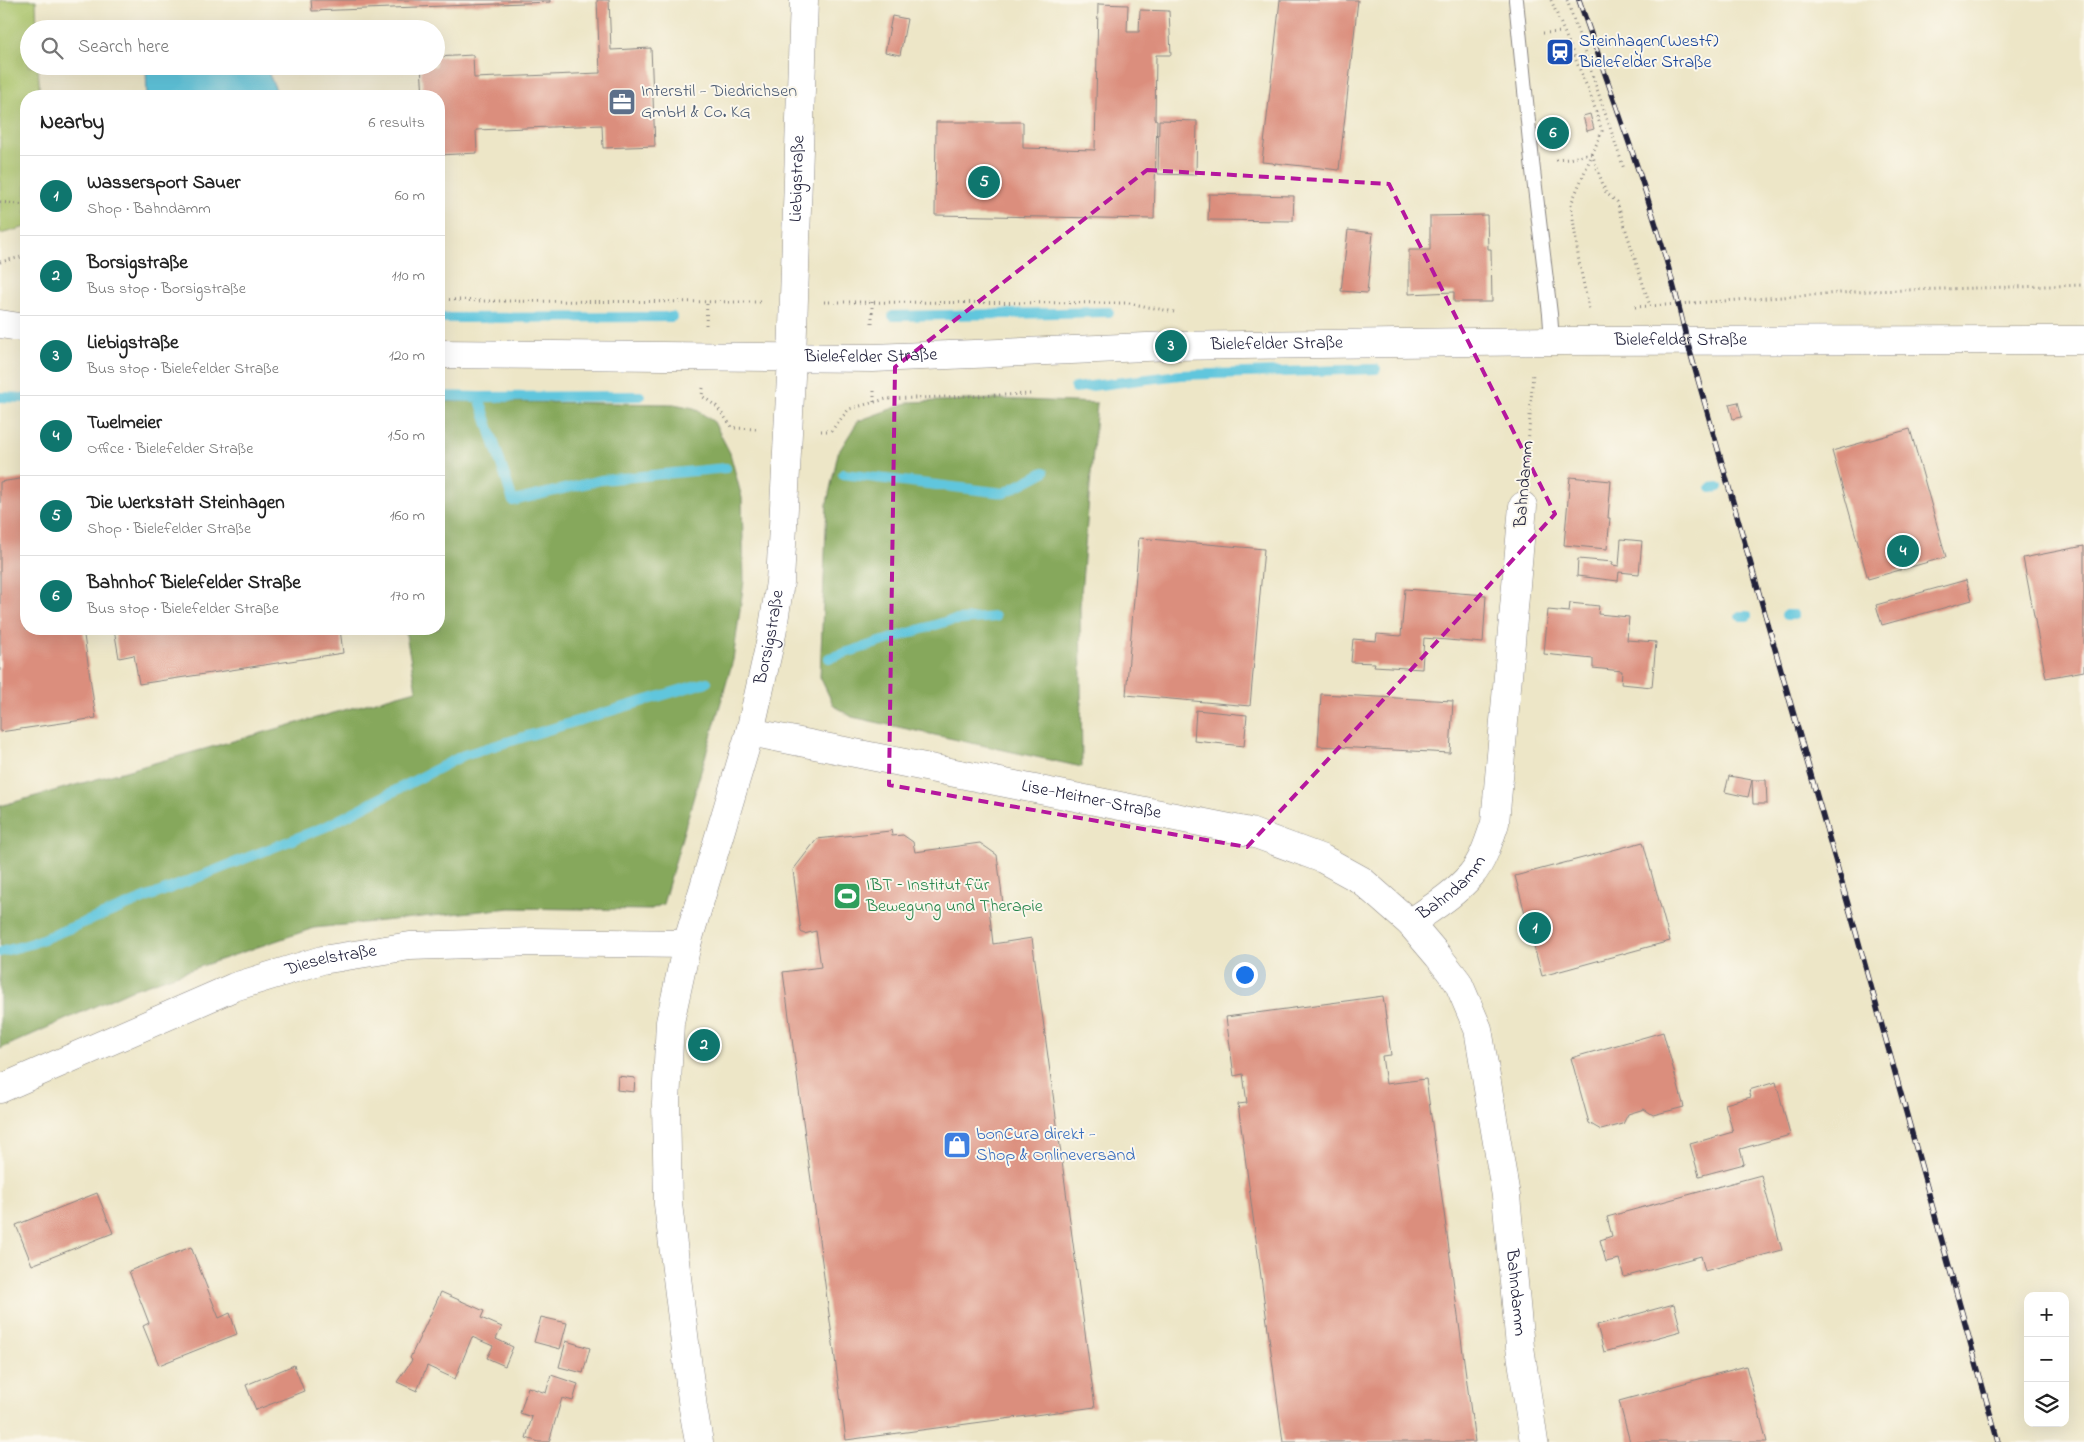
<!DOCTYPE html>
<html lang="en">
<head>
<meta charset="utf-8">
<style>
  :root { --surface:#fff; --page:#f6f6f6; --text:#222; --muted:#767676; --line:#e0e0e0; --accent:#0f766e }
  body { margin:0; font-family:"Indie Flower",sans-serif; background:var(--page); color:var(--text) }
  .controls { position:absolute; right:15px; bottom:15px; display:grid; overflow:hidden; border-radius:10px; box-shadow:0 5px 20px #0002 }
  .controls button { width:45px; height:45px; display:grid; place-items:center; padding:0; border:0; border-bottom:1px solid var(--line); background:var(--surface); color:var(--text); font:25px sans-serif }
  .you { position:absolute; left:1244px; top:974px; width:18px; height:18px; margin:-12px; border:4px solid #fff; border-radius:50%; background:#1a73e8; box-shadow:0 0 0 8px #1a73e833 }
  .badge { display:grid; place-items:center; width:32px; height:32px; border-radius:50%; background:var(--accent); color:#fff; font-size:16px; font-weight:700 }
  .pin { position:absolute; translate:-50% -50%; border:2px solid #fff; box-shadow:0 1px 5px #0006 }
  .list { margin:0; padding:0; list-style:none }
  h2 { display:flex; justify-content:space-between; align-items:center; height:65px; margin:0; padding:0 20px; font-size:21px }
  h2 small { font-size:16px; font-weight:400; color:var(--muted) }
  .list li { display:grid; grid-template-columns:32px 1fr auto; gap:15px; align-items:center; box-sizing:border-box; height:80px; padding:0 20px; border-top:1px solid var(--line) }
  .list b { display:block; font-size:19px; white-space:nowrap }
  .list p { margin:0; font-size:16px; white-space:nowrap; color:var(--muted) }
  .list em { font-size:16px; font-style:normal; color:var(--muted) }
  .icon { flex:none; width:28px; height:28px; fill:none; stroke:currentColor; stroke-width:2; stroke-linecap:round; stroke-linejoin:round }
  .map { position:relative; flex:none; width:2084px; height:1442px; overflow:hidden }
  .search { position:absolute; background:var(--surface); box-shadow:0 5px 20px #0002; left:20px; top:20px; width:425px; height:55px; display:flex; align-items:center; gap:12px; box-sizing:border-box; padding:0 18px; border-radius:28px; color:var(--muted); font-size:19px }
  .panel { position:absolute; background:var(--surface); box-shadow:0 5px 20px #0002; left:20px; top:90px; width:425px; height:545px; border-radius:20px }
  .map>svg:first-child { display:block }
  .green { fill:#a8c268; stroke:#657252 }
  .forest { fill:#86a85c; stroke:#54654c }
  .water { fill:#60c6dd; stroke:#41748c }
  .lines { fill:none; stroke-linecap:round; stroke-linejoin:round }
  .stream { stroke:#60c6dd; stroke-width:10 }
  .building { fill:#db8e7d }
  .service-casing { stroke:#888481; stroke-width:16 }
  .minor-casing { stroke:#888481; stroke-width:29 }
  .secondary-casing { stroke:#888481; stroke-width:29 }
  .path { stroke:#888481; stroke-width:3; stroke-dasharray:1 4; stroke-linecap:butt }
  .service { stroke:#fff; stroke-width:14 }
  .minor { stroke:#fff; stroke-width:28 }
  .secondary { stroke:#fff; stroke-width:28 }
  .rail-casing { stroke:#22223b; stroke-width:5.5 }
  .rail { stroke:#fbf7ec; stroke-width:4; stroke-dasharray:11; stroke-linecap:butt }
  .marked { fill:none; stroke:#b5179e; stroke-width:4; stroke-dasharray:10 6; stroke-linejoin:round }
  .labels { text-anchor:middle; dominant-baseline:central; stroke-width:4; stroke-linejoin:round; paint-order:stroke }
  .transit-label { font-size:18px; fill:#164399; stroke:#fbf7ec; text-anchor:start }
  .service-label { font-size:18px; fill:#4e5e75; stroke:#fbf7ec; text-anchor:start }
  .street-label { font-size:18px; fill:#22223b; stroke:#fbf7ec }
  .leisure-label { font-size:18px; fill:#27864d; stroke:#fbf7ec; text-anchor:start }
  .shop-label { font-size:18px; fill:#366cbe; stroke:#fbf7ec; text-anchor:start }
</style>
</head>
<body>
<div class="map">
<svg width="2084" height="1442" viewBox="0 0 2084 1442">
  <rect width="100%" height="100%" fill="#fbf7ec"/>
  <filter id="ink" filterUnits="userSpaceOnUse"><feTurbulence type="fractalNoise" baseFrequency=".02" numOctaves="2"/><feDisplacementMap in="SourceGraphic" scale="10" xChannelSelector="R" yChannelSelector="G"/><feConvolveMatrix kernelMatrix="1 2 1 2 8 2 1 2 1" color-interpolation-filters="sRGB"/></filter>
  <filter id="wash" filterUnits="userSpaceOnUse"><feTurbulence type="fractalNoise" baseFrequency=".0096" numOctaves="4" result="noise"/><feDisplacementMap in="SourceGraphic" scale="20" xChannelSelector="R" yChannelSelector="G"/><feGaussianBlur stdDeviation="1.12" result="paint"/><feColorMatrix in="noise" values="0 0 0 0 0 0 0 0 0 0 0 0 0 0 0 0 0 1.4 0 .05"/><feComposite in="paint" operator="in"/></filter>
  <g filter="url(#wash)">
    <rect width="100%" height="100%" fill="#ede6c7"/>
    <!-- green -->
    <path class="green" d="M0,0H36L37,29H29V66H38L40,96H26V227L0,234Z"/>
    <!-- forest -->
    <g class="forest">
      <path d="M998,399L1097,403L1080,606L1082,767L852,717L834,706L820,677L827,503L838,453L858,421L910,402Z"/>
      <path d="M463,401L674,404L694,408L714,422L730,453L742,498L744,581L733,660L663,904L649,910L510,908L314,928L131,990L0,1049V806L416,690L405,629H439V402Z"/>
    </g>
    <!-- water -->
    <g class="water">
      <path d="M228,22L242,23L250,29H209Z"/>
      <path d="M146,66H265L279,96H147Z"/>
    </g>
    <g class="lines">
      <!-- stream -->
      <g class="stream">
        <path d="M893,316L1109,312"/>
        <path d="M439,318L672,317"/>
        <path d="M1075,388L1180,375L1376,369"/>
        <path d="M439,396L479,397L513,501L601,480L726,468"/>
        <path d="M0,397L26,398"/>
        <path d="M479,397L640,396"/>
        <path d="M843,474L1004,493L1044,472"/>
        <path d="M1711,488L1718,487"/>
        <path d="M1786,615H1794"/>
        <path d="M1740,616H1747"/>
        <path d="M829,658L948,621L995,617"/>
        <path d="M0,952L30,944L327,826L464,755L707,682"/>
      </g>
    </g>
    <g id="blocks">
      <!-- building -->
      <g class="building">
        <path d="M311,0H550V2L312,11Z"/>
        <path d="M597,0H609L611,50L651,48L655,146L603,148L602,125L476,130L477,153L439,155V96H423L421,66H436V57L473,55L474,78L600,73Z"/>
        <path d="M1280,0H1358L1339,170L1275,163V165L1273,163L1262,162Z"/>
        <path d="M1098,4L1128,5L1127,32H1139L1140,10L1169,11L1171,55H1156L1155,119L1157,120L1154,219L935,215L936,122H1023V148L1095,150Z"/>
        <path d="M892,16L907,19L900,55L885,52Z"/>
        <path d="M1590,114L1594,129L1587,131L1583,116Z"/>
        <path d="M1159,120L1197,121L1196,175L1158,174Z"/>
        <path d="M1209,194L1294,196L1293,221L1208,220Z"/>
        <path d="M1487,215L1488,249H1491L1492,302H1454V292L1409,294V250H1430V216Z"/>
        <path d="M1348,230L1373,233L1367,293L1341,291Z"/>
        <path d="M1738,402L1742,417L1733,419L1729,404Z"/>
        <path d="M1910,429L1946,557L1868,579L1832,451Z"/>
        <path d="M1570,477L1611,481L1608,518H1610L1607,549L1564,545Z"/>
        <path d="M26,478V629H83L96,718L0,732V482Z"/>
        <path d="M1139,538L1264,549L1250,706L1126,695Z"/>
        <path d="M1621,539L1642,541L1639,574L1619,572L1618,581L1577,576L1578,559L1613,562L1612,565L1619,566Z"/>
        <path d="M2084,546V671L2046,678L2023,558Z"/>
        <path d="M1966,580L1972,600L1882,625L1876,605Z"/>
        <path d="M1405,589L1486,595L1483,643L1424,638L1422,669L1374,666L1375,663L1351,662L1353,639L1376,641L1377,634L1401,636Z"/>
        <path d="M1570,603L1599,606L1598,614L1629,617L1627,640L1656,642L1652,687L1621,684L1622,671L1593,668V659L1544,654L1548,610L1569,612Z"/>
        <path d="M114,629H340L343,653L139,684L134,655L119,658Z"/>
        <path d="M1321,694L1453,701L1450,753L1318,746Z"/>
        <path d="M1196,710L1247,715L1244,746L1194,741Z"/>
        <path d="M1729,776L1752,780H1766L1767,804H1753L1752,780L1748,797L1725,792Z"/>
        <path d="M891,829L892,836L903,835L913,842L915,852L980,843L997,855L1003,904L1001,907L989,908L993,944L1032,938L1095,1407L846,1440L783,972L821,967L816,931L804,934L801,932L793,870L817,839L890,831Z"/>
        <path d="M1643,842L1670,941L1542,976L1515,876Z"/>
        <path d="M1383,996L1391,1055L1382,1056L1386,1084L1426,1079L1475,1442H1283L1238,1104L1247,1103L1243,1074L1234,1076L1226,1017Z"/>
        <path d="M1663,1032L1684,1107L1653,1115L1644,1109L1628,1114L1623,1124L1601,1130L1589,1123L1571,1058Z"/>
        <path d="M618,1076L635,1078L634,1092L617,1090Z"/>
        <path d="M1776,1082L1790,1135L1740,1149L1744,1164L1699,1176L1690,1144L1733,1132L1725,1104L1751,1097L1749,1090Z"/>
        <path d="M1761,1175L1782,1250L1705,1271L1701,1256L1624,1277L1619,1259L1606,1262L1600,1240L1612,1236L1607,1217Z"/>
        <path d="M97,1193L113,1233L32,1265L16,1225Z"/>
        <path d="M191,1247L219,1318L230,1313L237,1334L159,1365L143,1326L149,1323L129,1271Z"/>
        <path d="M441,1292L484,1311L481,1318L502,1327L496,1339L513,1347L505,1366L487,1358L493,1346L472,1337L455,1379L427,1366L417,1391L397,1382L412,1360L410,1358Z"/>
        <path d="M1674,1304L1681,1331L1604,1352L1597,1325Z"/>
        <path d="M541,1317L567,1323L560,1349L534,1342Z"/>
        <path d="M566,1341L590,1348L583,1373L559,1367Z"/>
        <path d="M294,1365L304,1391L256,1410L246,1385Z"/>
        <path d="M1746,1366L1767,1442H1630L1619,1401Z"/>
        <path d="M551,1375L578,1384L573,1401L562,1398L549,1442H539L526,1438L532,1417L520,1413L528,1387L546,1393Z"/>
      </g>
    </g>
  </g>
  <g filter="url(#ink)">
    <use href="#blocks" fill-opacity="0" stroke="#888481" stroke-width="1"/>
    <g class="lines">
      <defs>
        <path id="service" d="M1516,0L1532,162L1550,314L1552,341"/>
        <g id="minor">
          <path id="s1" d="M750,732L1250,832L1323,859L1361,880L1410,923L1438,956L1458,982L1478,1029L1506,1196L1520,1347L1534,1442"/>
          <path id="s2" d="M1410,923C1430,909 1454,895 1471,875C1483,861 1489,841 1495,823L1523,506"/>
          <path id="s3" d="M0,1089L234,987L322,960L410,946L532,942L687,944"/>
          <path id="s4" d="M699,1442L693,1408L668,1204L666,1103L670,1022L687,944L750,732L772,634L780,582L792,358L804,0"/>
        </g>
        <g id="secondary">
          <path d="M0,324L26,328"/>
          <path id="s5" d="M439,354L873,358L1171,346L1552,341L2084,340"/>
        </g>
      </defs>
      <!-- service casing -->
      <use href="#service" class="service-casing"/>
      <!-- minor casing -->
      <use href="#minor" class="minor-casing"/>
      <!-- secondary casing -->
      <use href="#secondary" class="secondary-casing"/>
      <!-- path -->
      <g class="path">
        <path d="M1551,0L1592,99L1602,131L1571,204L1579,262L1589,309"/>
        <path d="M1567,0L1624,169"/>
        <path d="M1543,33L1563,32"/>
        <path d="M1592,154L1606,193L1617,202L1650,306"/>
        <path d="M1556,160L1569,159L1591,153"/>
        <path d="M0,202L26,205"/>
        <path d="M0,262L26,256"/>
        <path d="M439,299L482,301L763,302"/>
        <path d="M824,302L1129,303L1174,312"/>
        <path d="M872,302V327"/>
        <path d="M1635,307L1870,291L2084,285"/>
        <path d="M706,325L707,303"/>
        <path d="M703,388L702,396L716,406L733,428L757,429"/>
        <path d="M874,391V402"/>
        <path d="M821,431H831L849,409L886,399L1031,394"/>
        <path d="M1526,476L1533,372"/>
      </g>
      <!-- service -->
      <use href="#service" class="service"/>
      <!-- minor -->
      <use href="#minor" class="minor"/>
      <!-- secondary -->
      <use href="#secondary" class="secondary"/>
      <defs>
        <path id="rail" d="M1579,0C1618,112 1661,224 1687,341L1855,929L1998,1442"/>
      </defs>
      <!-- rail casing -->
      <use href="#rail" class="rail-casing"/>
      <!-- rail -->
      <use href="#rail" class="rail"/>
    </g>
  </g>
  <!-- marked area -->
  <path class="marked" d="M1147,170L1389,184L1555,514L1247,847L889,785L895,367Z"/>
  <!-- icons -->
  <defs>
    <symbol id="station-square" viewBox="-11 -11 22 22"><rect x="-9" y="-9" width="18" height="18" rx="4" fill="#1a4fb4" stroke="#fbf7ec"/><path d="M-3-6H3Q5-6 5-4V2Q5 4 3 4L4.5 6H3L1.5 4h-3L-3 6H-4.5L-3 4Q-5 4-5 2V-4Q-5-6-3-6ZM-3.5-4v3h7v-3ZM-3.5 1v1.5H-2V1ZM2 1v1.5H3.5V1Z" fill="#fff"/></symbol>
    <symbol id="office-square" viewBox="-11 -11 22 22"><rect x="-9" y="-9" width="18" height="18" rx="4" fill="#5c6f8a" stroke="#fbf7ec"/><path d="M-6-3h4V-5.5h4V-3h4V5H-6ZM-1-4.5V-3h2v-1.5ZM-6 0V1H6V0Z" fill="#fff"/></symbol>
    <symbol id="stadium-square" viewBox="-11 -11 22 22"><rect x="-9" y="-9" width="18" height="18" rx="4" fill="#2e9e5b" stroke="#fbf7ec"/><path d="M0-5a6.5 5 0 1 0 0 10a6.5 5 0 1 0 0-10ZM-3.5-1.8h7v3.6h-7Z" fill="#fff"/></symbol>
    <symbol id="shop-square" viewBox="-11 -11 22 22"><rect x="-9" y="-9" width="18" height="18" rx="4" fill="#3f7fe0" stroke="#fbf7ec"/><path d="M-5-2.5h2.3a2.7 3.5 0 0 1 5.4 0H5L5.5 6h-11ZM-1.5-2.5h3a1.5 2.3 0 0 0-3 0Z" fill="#fff"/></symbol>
  </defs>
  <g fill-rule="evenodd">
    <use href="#station-square" x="1544" y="36" width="32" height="32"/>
    <use href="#office-square" x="606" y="86" width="32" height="32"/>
    <use href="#stadium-square" x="831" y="880" width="32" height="32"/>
    <use href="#shop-square" x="941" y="1129" width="32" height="32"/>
  </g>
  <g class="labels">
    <!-- transit labels -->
    <g class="transit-label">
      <text x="1579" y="42">Steinhagen(Westf)<tspan x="1579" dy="21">Bielefelder Straße</tspan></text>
    </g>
    <!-- service labels -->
    <g class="service-label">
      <text x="641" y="92">Interstil - Diedrichsen<tspan x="641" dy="21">GmbH &amp; Co. KG</tspan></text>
    </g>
    <!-- street labels -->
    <g class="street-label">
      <text stroke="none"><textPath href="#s4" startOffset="1280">Liebigstraße</textPath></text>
      <text stroke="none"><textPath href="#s5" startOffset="1242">Bielefelder Straße</textPath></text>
      <text stroke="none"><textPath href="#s5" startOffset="838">Bielefelder Straße</textPath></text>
      <text stroke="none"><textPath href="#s5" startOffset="432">Bielefelder Straße</textPath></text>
      <text transform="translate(1525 484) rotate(-85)">Bahndamm</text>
      <text stroke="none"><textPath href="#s4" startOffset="820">Borsigstraße</textPath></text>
      <text stroke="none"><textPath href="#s1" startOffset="348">Lise-Meitner-Straße</textPath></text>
      <text stroke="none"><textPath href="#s2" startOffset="55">Bahndamm</textPath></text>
      <text stroke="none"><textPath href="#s3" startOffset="356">Dieselstraße</textPath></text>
      <text stroke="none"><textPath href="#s1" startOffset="1090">Bahndamm</textPath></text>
    </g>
    <!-- leisure labels -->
    <g class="leisure-label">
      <text x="866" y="886">IBT – Institut für<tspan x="866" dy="21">Bewegung und Therapie</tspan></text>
    </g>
    <!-- shop labels -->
    <g class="shop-label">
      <text x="976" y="1135">bonCura direkt -<tspan x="976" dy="21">Shop &amp; Onlineversand</tspan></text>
    </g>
  </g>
</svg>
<div class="controls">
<button>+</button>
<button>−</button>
<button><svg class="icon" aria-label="layers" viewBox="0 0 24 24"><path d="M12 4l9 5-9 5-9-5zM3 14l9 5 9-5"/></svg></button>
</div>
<div class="you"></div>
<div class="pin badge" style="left:1535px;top:928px">1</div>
<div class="pin badge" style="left:704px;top:1045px">2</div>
<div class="pin badge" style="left:1171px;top:346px">3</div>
<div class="pin badge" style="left:1903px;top:551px">4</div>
<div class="pin badge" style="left:984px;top:182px">5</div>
<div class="pin badge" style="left:1553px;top:133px">6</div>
<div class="search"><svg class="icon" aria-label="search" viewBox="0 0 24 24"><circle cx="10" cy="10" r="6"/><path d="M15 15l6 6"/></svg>Search here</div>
<section class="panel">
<h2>Nearby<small>6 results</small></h2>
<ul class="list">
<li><span class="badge">1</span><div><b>Wassersport Sauer</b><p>Shop · Bahndamm</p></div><em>60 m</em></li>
<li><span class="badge">2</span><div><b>Borsigstraße</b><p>Bus stop · Borsigstraße</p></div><em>110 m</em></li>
<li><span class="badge">3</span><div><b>Liebigstraße</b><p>Bus stop · Bielefelder Straße</p></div><em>120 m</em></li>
<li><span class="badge">4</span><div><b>Twelmeier</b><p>Office · Bielefelder Straße</p></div><em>150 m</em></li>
<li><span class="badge">5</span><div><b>Die Werkstatt Steinhagen</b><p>Shop · Bielefelder Straße</p></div><em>160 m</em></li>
<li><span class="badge">6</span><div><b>Bahnhof Bielefelder Straße</b><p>Bus stop · Bielefelder Straße</p></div><em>170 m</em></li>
</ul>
</section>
</div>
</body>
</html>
